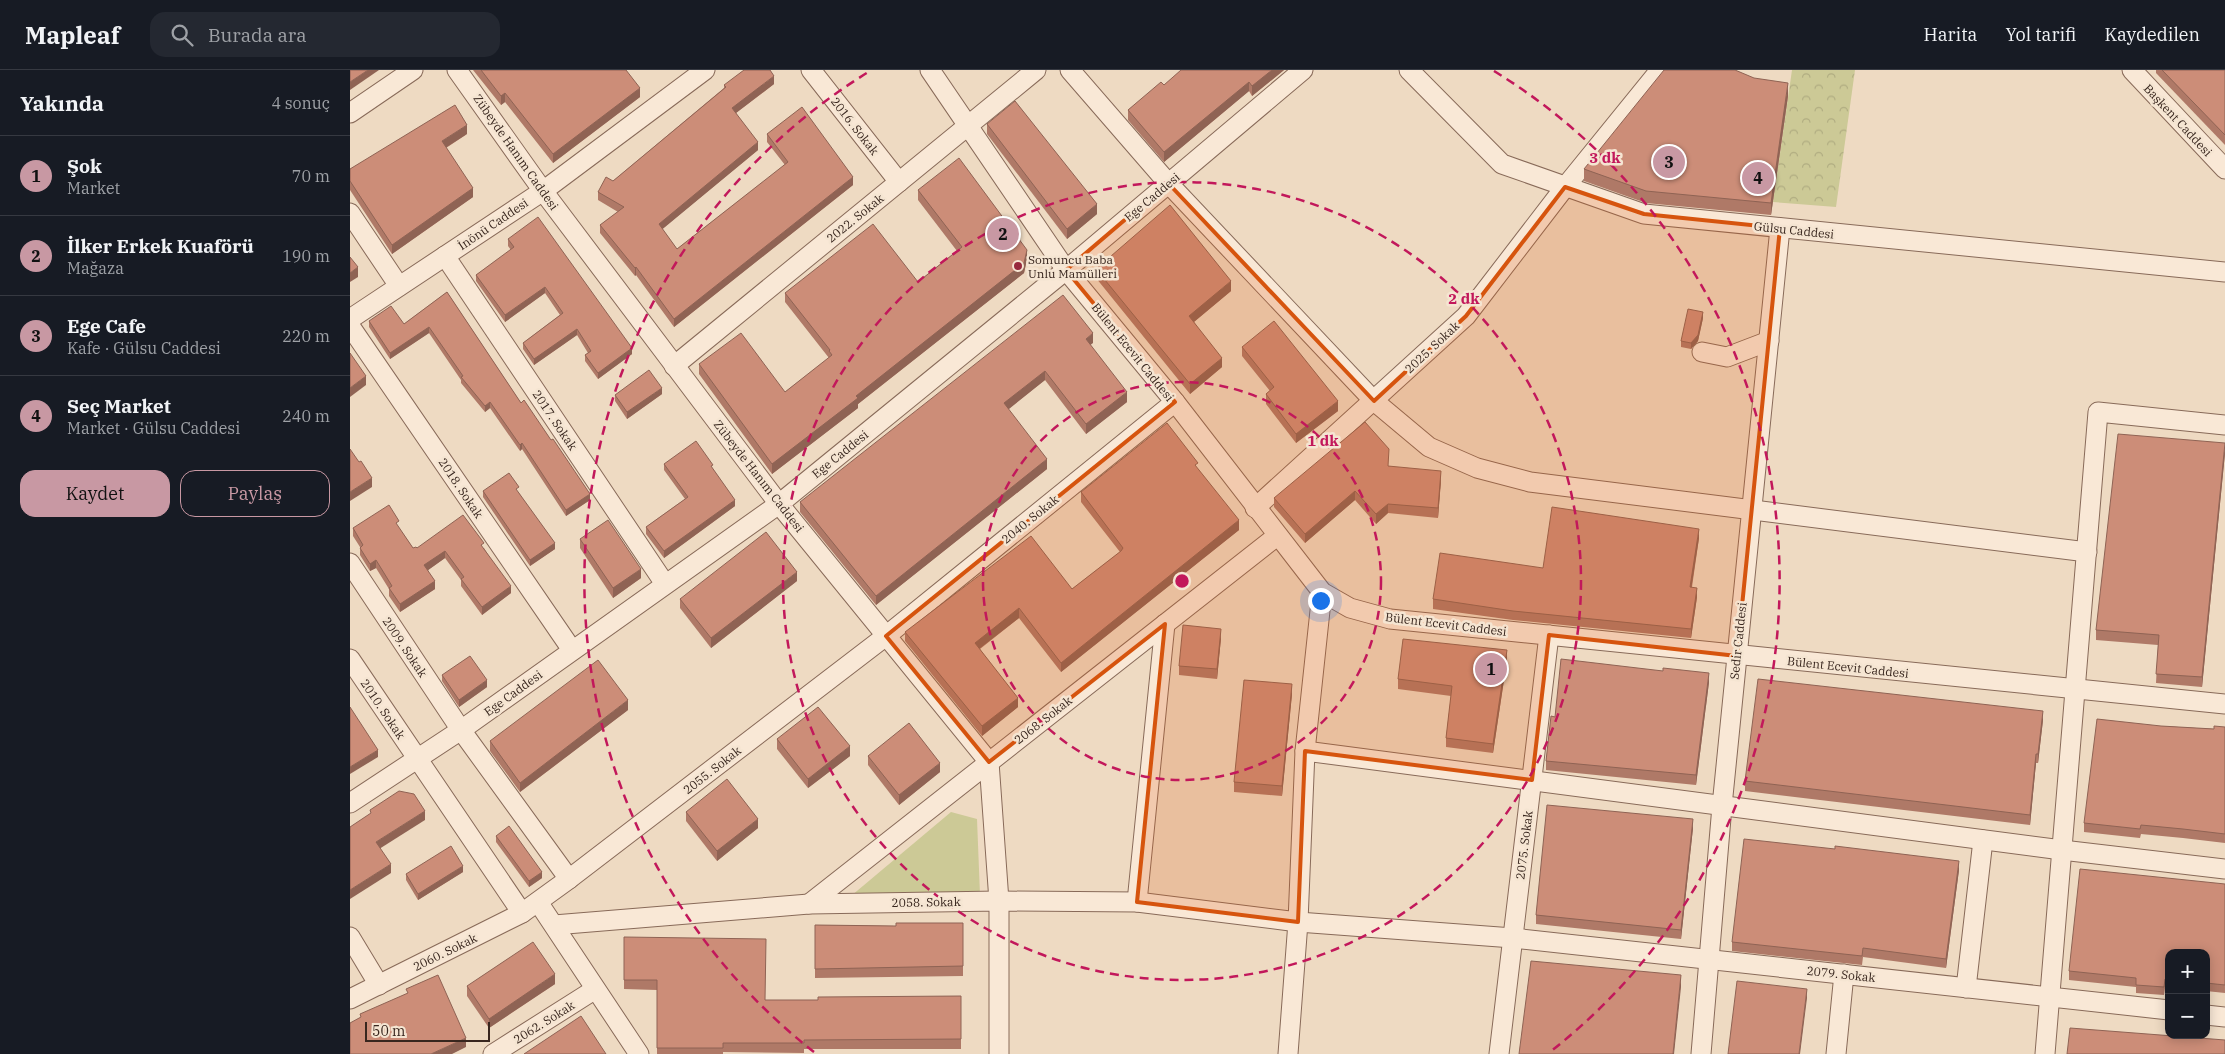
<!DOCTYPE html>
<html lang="tr">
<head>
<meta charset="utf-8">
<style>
  :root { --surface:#171b24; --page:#242831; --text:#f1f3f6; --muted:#9ea1a6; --line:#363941; --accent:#c898a3 }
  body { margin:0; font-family:"IBM Plex Serif",serif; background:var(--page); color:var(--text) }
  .controls { position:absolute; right:15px; bottom:15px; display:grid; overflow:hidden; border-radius:10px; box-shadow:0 2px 12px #0003 }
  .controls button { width:45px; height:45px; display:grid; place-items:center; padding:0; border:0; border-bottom:1px solid var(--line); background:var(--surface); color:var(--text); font:25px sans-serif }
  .scale { position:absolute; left:15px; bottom:12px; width:125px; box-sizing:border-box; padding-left:5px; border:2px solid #38261e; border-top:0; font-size:14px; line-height:18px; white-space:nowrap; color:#38261e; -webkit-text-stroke:4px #f5e5d2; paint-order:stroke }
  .you { position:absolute; left:970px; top:530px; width:18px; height:18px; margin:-12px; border:4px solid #fff; border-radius:50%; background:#1a73e8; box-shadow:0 0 0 8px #1a73e833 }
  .badge { display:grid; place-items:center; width:32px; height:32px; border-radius:50%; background:var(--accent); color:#111; font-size:16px; font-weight:700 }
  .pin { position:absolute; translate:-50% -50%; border:2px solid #fff; box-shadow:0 1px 5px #0006 }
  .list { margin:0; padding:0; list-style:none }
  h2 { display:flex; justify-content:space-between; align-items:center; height:65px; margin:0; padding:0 20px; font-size:21px }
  h2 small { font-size:16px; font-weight:400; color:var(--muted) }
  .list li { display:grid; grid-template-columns:32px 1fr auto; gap:15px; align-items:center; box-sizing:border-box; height:80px; padding:0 20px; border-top:1px solid var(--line) }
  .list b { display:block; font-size:19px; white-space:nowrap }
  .list p { margin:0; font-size:16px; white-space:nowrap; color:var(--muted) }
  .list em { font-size:16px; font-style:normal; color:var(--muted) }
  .actions { display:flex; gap:10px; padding:15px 20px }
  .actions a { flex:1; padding:11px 0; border:1px solid var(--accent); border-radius:15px; text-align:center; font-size:18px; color:var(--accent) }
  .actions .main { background:var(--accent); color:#111 }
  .icon { flex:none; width:28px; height:28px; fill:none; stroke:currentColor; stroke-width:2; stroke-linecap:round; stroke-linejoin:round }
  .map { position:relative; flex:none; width:1875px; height:984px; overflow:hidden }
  header { display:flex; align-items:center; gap:30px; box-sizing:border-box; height:70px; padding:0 25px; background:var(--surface); border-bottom:1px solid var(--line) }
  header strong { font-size:24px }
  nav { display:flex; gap:28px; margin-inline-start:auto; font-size:18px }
  .search { width:350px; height:45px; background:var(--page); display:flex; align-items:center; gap:12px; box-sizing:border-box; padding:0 18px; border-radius:15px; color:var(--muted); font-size:19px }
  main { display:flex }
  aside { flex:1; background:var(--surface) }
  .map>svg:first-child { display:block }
  .green { fill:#ccc996 }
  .forest { fill:url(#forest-crowns) }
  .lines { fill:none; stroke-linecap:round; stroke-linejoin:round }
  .minor-casing { stroke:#886a59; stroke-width:21 }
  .minor { stroke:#f9e8d6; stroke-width:19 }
  .wall { fill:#af7967 }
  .shaded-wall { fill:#8f6354 }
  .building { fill:#cc8d78; stroke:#8f6354 }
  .marked { fill:#d6540e; fill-opacity:0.2; stroke:#d6540e; stroke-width:4; stroke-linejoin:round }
  .ring { fill:none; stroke:#c2185b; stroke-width:2.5; stroke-dasharray:9 6 }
  .poi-dot { fill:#97293d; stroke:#f5e5d2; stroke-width:2 }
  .labels { text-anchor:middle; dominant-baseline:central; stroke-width:5; stroke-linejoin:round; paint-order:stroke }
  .street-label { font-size:12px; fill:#38261e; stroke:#f5e5d2 }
  .poi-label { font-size:12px; fill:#38261e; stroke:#f5e5d2; text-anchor:start }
  .centre { fill:#c2185b; stroke:#f5e5d2; stroke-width:2.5 }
  .ring-label { font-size:15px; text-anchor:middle; font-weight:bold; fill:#c2185b; stroke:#f5e5d2; stroke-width:5; stroke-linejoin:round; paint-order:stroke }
</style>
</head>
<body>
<header>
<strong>Mapleaf</strong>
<div class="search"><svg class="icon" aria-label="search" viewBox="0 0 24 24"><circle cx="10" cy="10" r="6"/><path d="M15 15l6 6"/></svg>Burada ara</div>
<nav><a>Harita</a><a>Yol tarifi</a><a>Kaydedilen</a></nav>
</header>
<main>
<aside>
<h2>Yakında<small>4 sonuç</small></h2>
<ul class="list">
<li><span class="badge">1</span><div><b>Şok</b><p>Market</p></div><em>70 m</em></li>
<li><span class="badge">2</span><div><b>İlker Erkek Kuaförü</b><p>Mağaza</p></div><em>190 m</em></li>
<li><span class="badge">3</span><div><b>Ege Cafe</b><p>Kafe · Gülsu Caddesi</p></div><em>220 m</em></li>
<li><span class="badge">4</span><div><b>Seç Market</b><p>Market · Gülsu Caddesi</p></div><em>240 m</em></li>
</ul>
<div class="actions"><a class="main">Kaydet</a><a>Paylaş</a></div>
</aside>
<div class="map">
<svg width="1875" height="984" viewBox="0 0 1875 984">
  <defs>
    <pattern id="forest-crowns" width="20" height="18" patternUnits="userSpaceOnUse" patternTransform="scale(1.25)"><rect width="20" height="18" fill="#ccc996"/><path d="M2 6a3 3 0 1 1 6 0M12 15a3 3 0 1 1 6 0" fill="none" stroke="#b0ac81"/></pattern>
  </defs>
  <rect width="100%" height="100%" fill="#eedac2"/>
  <!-- green -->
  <path class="green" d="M601,742L627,749L630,825L501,826Z"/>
  <!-- forest -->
  <path class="forest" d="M1442,0H1505L1486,137L1423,132Z"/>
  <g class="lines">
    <defs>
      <g id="minor">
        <path d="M107,0L193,121L429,434L639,692L649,831V984"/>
        <path d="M461,0L549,112"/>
        <path d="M580,0L716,200L825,332L972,522L1000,538L1040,549L1875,634"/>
        <path d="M720,0L818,113L1024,331L1079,377L1127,398L1180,412L1737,482"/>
        <path d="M1059,0L1152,94L1294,144L1875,202"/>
        <path d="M1782,0L1875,99"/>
        <path d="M0,43L63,0"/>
        <path d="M0,143L49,216"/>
        <path d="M95,186L315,514"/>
        <path d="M0,249L193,121L355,0"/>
        <path d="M0,256L222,580"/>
        <path d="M1352,282L1377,287L1419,271"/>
        <path d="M324,296L686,0"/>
        <path d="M905,438L1116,246L1215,117L1310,0"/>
        <path d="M0,493L111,660L219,809"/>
        <path d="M0,589L172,843"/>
        <path d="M955,681L1712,780L1875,799"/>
        <path d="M0,733L111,660L429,434L716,200L953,0"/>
        <path d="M188,832L289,984"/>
        <path d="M787,832L815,554"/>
        <path d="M459,834L927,466"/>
        <path d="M204,855L459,834L649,831L787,832L948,852L1163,868L1819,940"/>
        <path d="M0,867L29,915"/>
        <path d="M1616,918L1633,770"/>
        <path d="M0,929L172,843L219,809L536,566L825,332"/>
        <path d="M1856,945L1875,947"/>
        <path d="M143,984L244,920"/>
        <path d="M938,984L948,852L955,681L972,522"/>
        <path d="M1149,984L1199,565"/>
        <path d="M1351,984L1372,736L1430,158"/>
        <path d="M1486,984L1494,904"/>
        <path d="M1695,984L1748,342L1875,355"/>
      </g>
    </defs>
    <!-- minor casing -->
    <use href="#minor" class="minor-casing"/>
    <!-- minor -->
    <use href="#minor" class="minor"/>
  </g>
  <!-- wall -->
  <g class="wall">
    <path d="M123,0H276L290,27L203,93L155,32L151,35Z"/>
    <path d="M934,0L902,26L899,21L814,92L778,50V40L814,15Z"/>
    <path d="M1806,0H1875V75L1806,3Z"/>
    <path d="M424,14L386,43L408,80L312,159L327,179L435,95L417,72V64L503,115L324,257L286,205L285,206L250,163V155L268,142L248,130V122L263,111L374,18V15Z"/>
    <path d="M1438,26L1421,145L1296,133L1234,111V99Z"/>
    <path d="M637,54L747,144L717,169L637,64Z"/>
    <path d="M117,64L96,78L123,127L42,184L0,120V99Z"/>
    <path d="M568,120L677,189L674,203L508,334V338L422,404L349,304V294L435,322L479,288L435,232V223L568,212L607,181L568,130Z"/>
    <path d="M158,169L282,284L248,309L235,291V285L238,283L227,265L184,295L173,279V273L210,245L195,223L155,252L126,211V205L161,180L158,176Z"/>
    <path d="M746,199L881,221L844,252L872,297L840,324L746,208Z"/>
    <path d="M97,222L171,333L240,430L216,446L172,379L170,381L140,338L135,342L111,313V310L79,263L40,289L19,257V251L54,254Z"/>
    <path d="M1353,248L1348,271L1341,279L1331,277V271Z"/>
    <path d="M743,273L740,275L777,332L736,364L695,310L658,339L697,399L526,535L450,442V432Z"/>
    <path d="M892,277L988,341L946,373L916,334V324L920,321L892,286Z"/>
    <path d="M312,324L277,349L265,331V325Z"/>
    <path d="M1875,383L1852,617L1806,613L1808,575L1746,570V560Z"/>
    <path d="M314,394L363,399L385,436L314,488L296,464V457L335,429L314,400Z"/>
    <path d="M1038,396L1091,410L1088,448L1038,443L1026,454L1005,430L955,473L924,437V428Z"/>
    <path d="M848,399L889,460L711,602L669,548L630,579L668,637L632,666L555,571V562L722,519L770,482L731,432V422Z"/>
    <path d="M133,421L169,423L205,479L180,496L133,427Z"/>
    <path d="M3,458H49L63,478H134L161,523L132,545L111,516V510L95,488L78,500L85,519L50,542L39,526V519L26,498L20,501L10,485V477L3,466Z"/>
    <path d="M1349,468L1342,517L1347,527L1341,568L1163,550L1083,539V529L1193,498Z"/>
    <path d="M230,469L291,508L263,528L230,478Z"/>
    <path d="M447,511L361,578L330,538V529Z"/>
    <path d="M871,568L867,609L829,605V596Z"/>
    <path d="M1157,590L1143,683L1096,677V668L1101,626L1048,619V609Z"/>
    <path d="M92,605L137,617L109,637L92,611Z"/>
    <path d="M1359,612L1346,715L1196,700V691L1205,647Z"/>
    <path d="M942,624L932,726L884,722V712Z"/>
    <path d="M278,640L170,722L140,681V671Z"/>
    <path d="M1693,650L1688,693H1686L1680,755L1395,721V711Z"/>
    <path d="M1811,656L1864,659L1875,657V773L1833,768L1791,764L1790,768L1734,762V753Z"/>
    <path d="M427,669L500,686L458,718L427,679Z"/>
    <path d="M518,686L590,702L549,735L518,695Z"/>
    <path d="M336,742L408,758L367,791L336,751Z"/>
    <path d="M1343,758L1331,869L1186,854V845Z"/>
    <path d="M146,766L192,808L179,817L146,772Z"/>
    <path d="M1609,800L1596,898L1513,887L1512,895L1382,881V872Z"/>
    <path d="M113,802L68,830L56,810V804Z"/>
    <path d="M1875,814V923L1856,921V883H1819V918H1815L1814,925L1786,923V917L1719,910V901Z"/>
    <path d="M613,853V906L465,908V855L546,856Z"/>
    <path d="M274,867L415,930H468L611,926V979H454V983L373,982V984H307V920L274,919Z"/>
    <path d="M205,914L139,958L117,926V916Z"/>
  </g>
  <!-- shaded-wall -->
  <g class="shaded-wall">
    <path d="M18,0H29L0,20V12Z"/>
    <path d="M922,0H934L902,26V16Z"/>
    <path d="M424,6V14L382,46V38Z"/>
    <path d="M899,12V21L814,92V82Z"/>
    <path d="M1438,13V26L1421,145V133Z"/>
    <path d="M290,18V27L203,93V84Z"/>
    <path d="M155,23V32L151,35V26Z"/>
    <path d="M117,55V64L92,80V71Z"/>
    <path d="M408,72V80L309,162V154Z"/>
    <path d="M503,107V115L324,257V249Z"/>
    <path d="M123,118V127L42,184V175Z"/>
    <path d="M747,134V144L717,169V159Z"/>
    <path d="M677,180V189L674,203L508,334V338L422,404V394L506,326Z"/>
    <path d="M8,197V207L0,212V203Z"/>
    <path d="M286,197V205L285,206V198Z"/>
    <path d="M881,211V221L839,256V246Z"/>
    <path d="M195,217V223L155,252V245Z"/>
    <path d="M1353,242V248L1348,271L1341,279V273Z"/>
    <path d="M79,257V263L40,289V283Z"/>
    <path d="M227,259V265L184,295V289Z"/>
    <path d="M743,263V273L736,278V269Z"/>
    <path d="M282,278V284L248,309V303Z"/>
    <path d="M872,288V297L840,324V314Z"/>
    <path d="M695,301V310L654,343V333Z"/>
    <path d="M16,306V315L0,327V318Z"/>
    <path d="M312,318V324L277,349V342Z"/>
    <path d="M777,322V332L736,364V354Z"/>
    <path d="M988,331V341L946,373V364Z"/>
    <path d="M140,332V338L135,342V336Z"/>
    <path d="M172,373V379L170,381V375Z"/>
    <path d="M1875,373V383L1852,617V607Z"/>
    <path d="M697,389V399L526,535V526Z"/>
    <path d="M1091,401V410L1088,448V438Z"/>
    <path d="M22,408V417L0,431V422Z"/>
    <path d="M1005,421V430L955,473V464Z"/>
    <path d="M240,424V430L216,446V440Z"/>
    <path d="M385,430V436L314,488V481Z"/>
    <path d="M1038,434V443L1026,454V444Z"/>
    <path d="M889,450V460L711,602V593Z"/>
    <path d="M1349,459V468L1340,526V517Z"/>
    <path d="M205,473V479L180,496V490Z"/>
    <path d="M95,481V488L74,503V495Z"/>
    <path d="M26,490V498L20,501V494Z"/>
    <path d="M291,499V508L263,528V518Z"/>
    <path d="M447,502V511L361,578V568Z"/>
    <path d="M85,511V519L50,542V534Z"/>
    <path d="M161,516V523L132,545V537Z"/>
    <path d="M1347,518V527L1341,568V559Z"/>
    <path d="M669,538V548L625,582V573Z"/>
    <path d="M871,559V568L867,609V599Z"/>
    <path d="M1157,580V590L1143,683V674Z"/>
    <path d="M1359,603V612L1346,715V705Z"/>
    <path d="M137,610V617L109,637V630Z"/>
    <path d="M942,614V624L932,726V716Z"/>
    <path d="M668,628V637L632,666V656Z"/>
    <path d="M278,630V640L170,722V713Z"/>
    <path d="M1693,641V650L1688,693V684Z"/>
    <path d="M500,676V686L458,718V709Z"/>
    <path d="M28,680V687L0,704V697Z"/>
    <path d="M1686,684V693L1680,755V745Z"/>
    <path d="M590,693V702L549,735V725Z"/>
    <path d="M75,741V750L26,781V772Z"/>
    <path d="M408,749V758L367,791V781Z"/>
    <path d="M1343,749V758L1331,869V860Z"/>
    <path d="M1609,791V800L1596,898V889Z"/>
    <path d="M41,794V803L0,829V820Z"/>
    <path d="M113,796V802L68,830V824Z"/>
    <path d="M192,802V808L179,817V811Z"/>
    <path d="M205,904V914L139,958V949Z"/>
    <path d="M1331,905V917L1324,984H1323Z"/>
    <path d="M1457,919V928L1450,984H1449Z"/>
    <path d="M116,968V977L102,984H81Z"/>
  </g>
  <!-- building -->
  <g class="building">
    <path d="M0,0H18L0,12Z"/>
    <path d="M131,0H276L290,18L203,84L155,23L151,26Z"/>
    <path d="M394,0H420L424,6L382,38L408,72L309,154L327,179L438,92L417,64L452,37L503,107L324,249L286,197L285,198L250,155L274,137L248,122L256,107L263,111L376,17L374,15Z"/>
    <path d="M831,0H922L902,16L899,12L814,82L778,40L811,12L814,15Z"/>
    <path d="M1314,0H1385L1404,8L1438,13L1421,133L1296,121L1234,99Z"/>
    <path d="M1812,0H1875V65Z"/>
    <path d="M665,31L747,134L717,159L637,54Z"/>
    <path d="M105,35L117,55L92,71L123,118L42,175L0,111V99Z"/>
    <path d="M609,88L677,180L674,193L506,326L508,328L422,394L349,294L391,263L435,322L482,285L479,281L480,280L435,223L523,154L568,212L612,177L568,120Z"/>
    <path d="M820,135L881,211L839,246L872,288L840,314L746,199Z"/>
    <path d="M188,147L282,278L248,303L235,285L241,281L227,259L184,289L173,273L213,243L195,217L155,245L126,205L164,177L158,169Z"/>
    <path d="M0,187L8,197L0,203Z"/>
    <path d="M97,222L171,333L174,330L201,370L203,369L240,424L216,440L172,373L170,375L140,332L135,336L111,307L113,306L79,257L40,283L19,251L41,236L54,254Z"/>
    <path d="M713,225L743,263L736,269L777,322L736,354L695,301L654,333L697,389L526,526L450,432Z"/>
    <path d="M1338,239L1353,242L1348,265L1341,273L1331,271Z"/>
    <path d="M924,251L988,331L946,364L916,324L924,317L892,277Z"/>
    <path d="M0,283L16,306L0,318Z"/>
    <path d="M299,300L312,318L277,342L265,325Z"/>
    <path d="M1015,352L1039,379L1038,396L1091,401L1088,438L1038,434L1026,444L1005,421L955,464L924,428Z"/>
    <path d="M817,353L848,393L845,395L889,450L711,593L669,538L625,573L668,628L632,656L555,562L681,466L722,519L771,481L773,478L731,422Z"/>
    <path d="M1768,364L1875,373L1852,607L1806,604L1809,565L1746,560Z"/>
    <path d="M346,371L363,395L361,396L385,430L314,481L296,457L338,427L314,394Z"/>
    <path d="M0,379L9,392L11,391L22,408L0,422Z"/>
    <path d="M159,403L169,417L166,419L205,473L180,490L133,421Z"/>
    <path d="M39,435L49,451L46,453L63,478L66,477L67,478L113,445L134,473L131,475L161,516L132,537L111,509L114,507L95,481L74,495L85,511L50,534L39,518L42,516L26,490L20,494L10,478L13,475L3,458Z"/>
    <path d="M1202,437L1349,459L1340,517L1347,518L1341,559L1163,541L1083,529L1090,483L1193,498Z"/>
    <path d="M258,450L291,499L263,518L230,469Z"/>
    <path d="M416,462L447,502L361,568L330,529Z"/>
    <path d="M833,555L871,559L867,599L829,596Z"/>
    <path d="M1053,569L1157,580L1143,674L1096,668L1102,616L1048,609Z"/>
    <path d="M120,586L137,610L109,630L92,605Z"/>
    <path d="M1211,589L1313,601V598L1359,603L1346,705L1196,691L1201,646L1205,647Z"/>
    <path d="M248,590L278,630L170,713L140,671Z"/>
    <path d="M1408,609L1693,641L1688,684H1686L1680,745L1395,711Z"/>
    <path d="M894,610L942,614L932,716L884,712Z"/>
    <path d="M0,637L28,680L0,697Z"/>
    <path d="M468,637L500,676L458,709L427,669Z"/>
    <path d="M1747,649L1811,656L1864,659V656L1875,657V764L1833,759L1791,755L1790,759L1734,753Z"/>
    <path d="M559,653L590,693L549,725L518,686Z"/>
    <path d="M377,709L408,749L367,781L336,742Z"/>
    <path d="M49,721L64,724L75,741L26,772L41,794L0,820V757L21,743L20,740Z"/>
    <path d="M1197,735L1343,749L1331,860L1186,845Z"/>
    <path d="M159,756L192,802L179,811L146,766Z"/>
    <path d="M1394,769L1485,779V776L1609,791L1596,889L1513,878L1512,886L1382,872Z"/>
    <path d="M101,776L113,796L68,824L56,804Z"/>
    <path d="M1730,799L1875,814V915L1856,913V883H1819V909H1815L1814,917L1786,915V908L1719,901Z"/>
    <path d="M546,853H613V896L465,899V855L546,856Z"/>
    <path d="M274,867L416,869L415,930H468V927L611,926V969L454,970V973H373V978H307V910H274Z"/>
    <path d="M183,872L205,904L139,949L117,916Z"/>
    <path d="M1181,891L1331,905L1323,984H1169Z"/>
    <path d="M88,905L116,968L81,984H0V953L11,947L10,944L58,923L56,919Z"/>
    <path d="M1387,911L1457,919L1449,984H1378Z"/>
    <path d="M231,946L256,984H174Z"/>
    <path d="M1720,958L1875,970V984H1717Z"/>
  </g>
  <!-- marked area -->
  <path class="marked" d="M818,113L1024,331L1116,246L1215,117L1294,144L1430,158L1387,586L1199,565L1182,710L955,681L948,852L787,832L815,554L639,692L536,566L825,332L716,200Z"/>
  <!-- distance rings -->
  <g class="ring">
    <circle cx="832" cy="511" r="199"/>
    <circle cx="832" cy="511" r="399"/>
    <path d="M464 982A598 598 0 0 1 520 1M1144 1A598 598 0 0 1 1200 982"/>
  </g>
  <!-- markers -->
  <circle class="poi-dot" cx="668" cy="196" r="5"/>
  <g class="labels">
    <!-- street labels -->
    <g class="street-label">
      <text transform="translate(1828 50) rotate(47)">Başkent Caddesi</text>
      <text transform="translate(505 56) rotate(52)">2016. Sokak</text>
      <text transform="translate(166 82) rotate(55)">Zübeyde Hanım Caddesi</text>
      <text transform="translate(802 127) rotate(-40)">Ege Caddesi</text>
      <text transform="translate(505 148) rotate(-39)">2022. Sokak</text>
      <text transform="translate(143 154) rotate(-34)">İnönü Caddesi</text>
      <text transform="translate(1444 160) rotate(6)">Gülsu Caddesi</text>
      <text transform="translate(1082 277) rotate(-43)">2025. Sokak</text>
      <text transform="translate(783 282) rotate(51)">Bülent Ecevit Caddesi</text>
      <text transform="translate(205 350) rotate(56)">2017. Sokak</text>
      <text transform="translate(490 384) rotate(-39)">Ege Caddesi</text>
      <text transform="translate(409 406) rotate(52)">Zübeyde Hanım Caddesi</text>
      <text transform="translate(111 418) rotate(56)">2018. Sokak</text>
      <text transform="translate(680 449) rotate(-39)">2040. Sokak</text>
      <text transform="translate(1096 554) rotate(7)">Bülent Ecevit Caddesi</text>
      <text transform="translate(1388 571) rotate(-84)">Sedir Caddesi</text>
      <text transform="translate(55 577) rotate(56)">2009. Sokak</text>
      <text transform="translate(1498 597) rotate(6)">Bülent Ecevit Caddesi</text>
      <text transform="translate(163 623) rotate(-36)">Ege Caddesi</text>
      <text transform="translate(33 639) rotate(56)">2010. Sokak</text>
      <text transform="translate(693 650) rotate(-38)">2068. Sokak</text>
      <text transform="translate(362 700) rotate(-38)">2055. Sokak</text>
      <text transform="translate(1174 775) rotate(-83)">2075. Sokak</text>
      <text transform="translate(576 832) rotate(-1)">2058. Sokak</text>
      <text transform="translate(95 882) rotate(-26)">2060. Sokak</text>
      <text transform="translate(1491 904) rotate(6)">2079. Sokak</text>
      <text transform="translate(194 952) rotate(-32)">2062. Sokak</text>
    </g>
    <!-- poi labels -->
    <g class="poi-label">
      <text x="678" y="189">Somuncu Baba<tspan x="678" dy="14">Unlu Mamülleri</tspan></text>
    </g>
  </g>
  <circle cx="832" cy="511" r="8" class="centre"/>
  <g class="ring-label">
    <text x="1255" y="93">3 dk</text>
    <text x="1114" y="234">2 dk</text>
    <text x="973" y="376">1 dk</text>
  </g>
</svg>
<div class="controls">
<button>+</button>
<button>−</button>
</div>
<div class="scale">50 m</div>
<div class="you"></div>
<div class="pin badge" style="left:1141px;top:599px">1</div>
<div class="pin badge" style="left:653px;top:164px">2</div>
<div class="pin badge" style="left:1319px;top:92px">3</div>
<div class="pin badge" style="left:1408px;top:108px">4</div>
</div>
</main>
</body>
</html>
